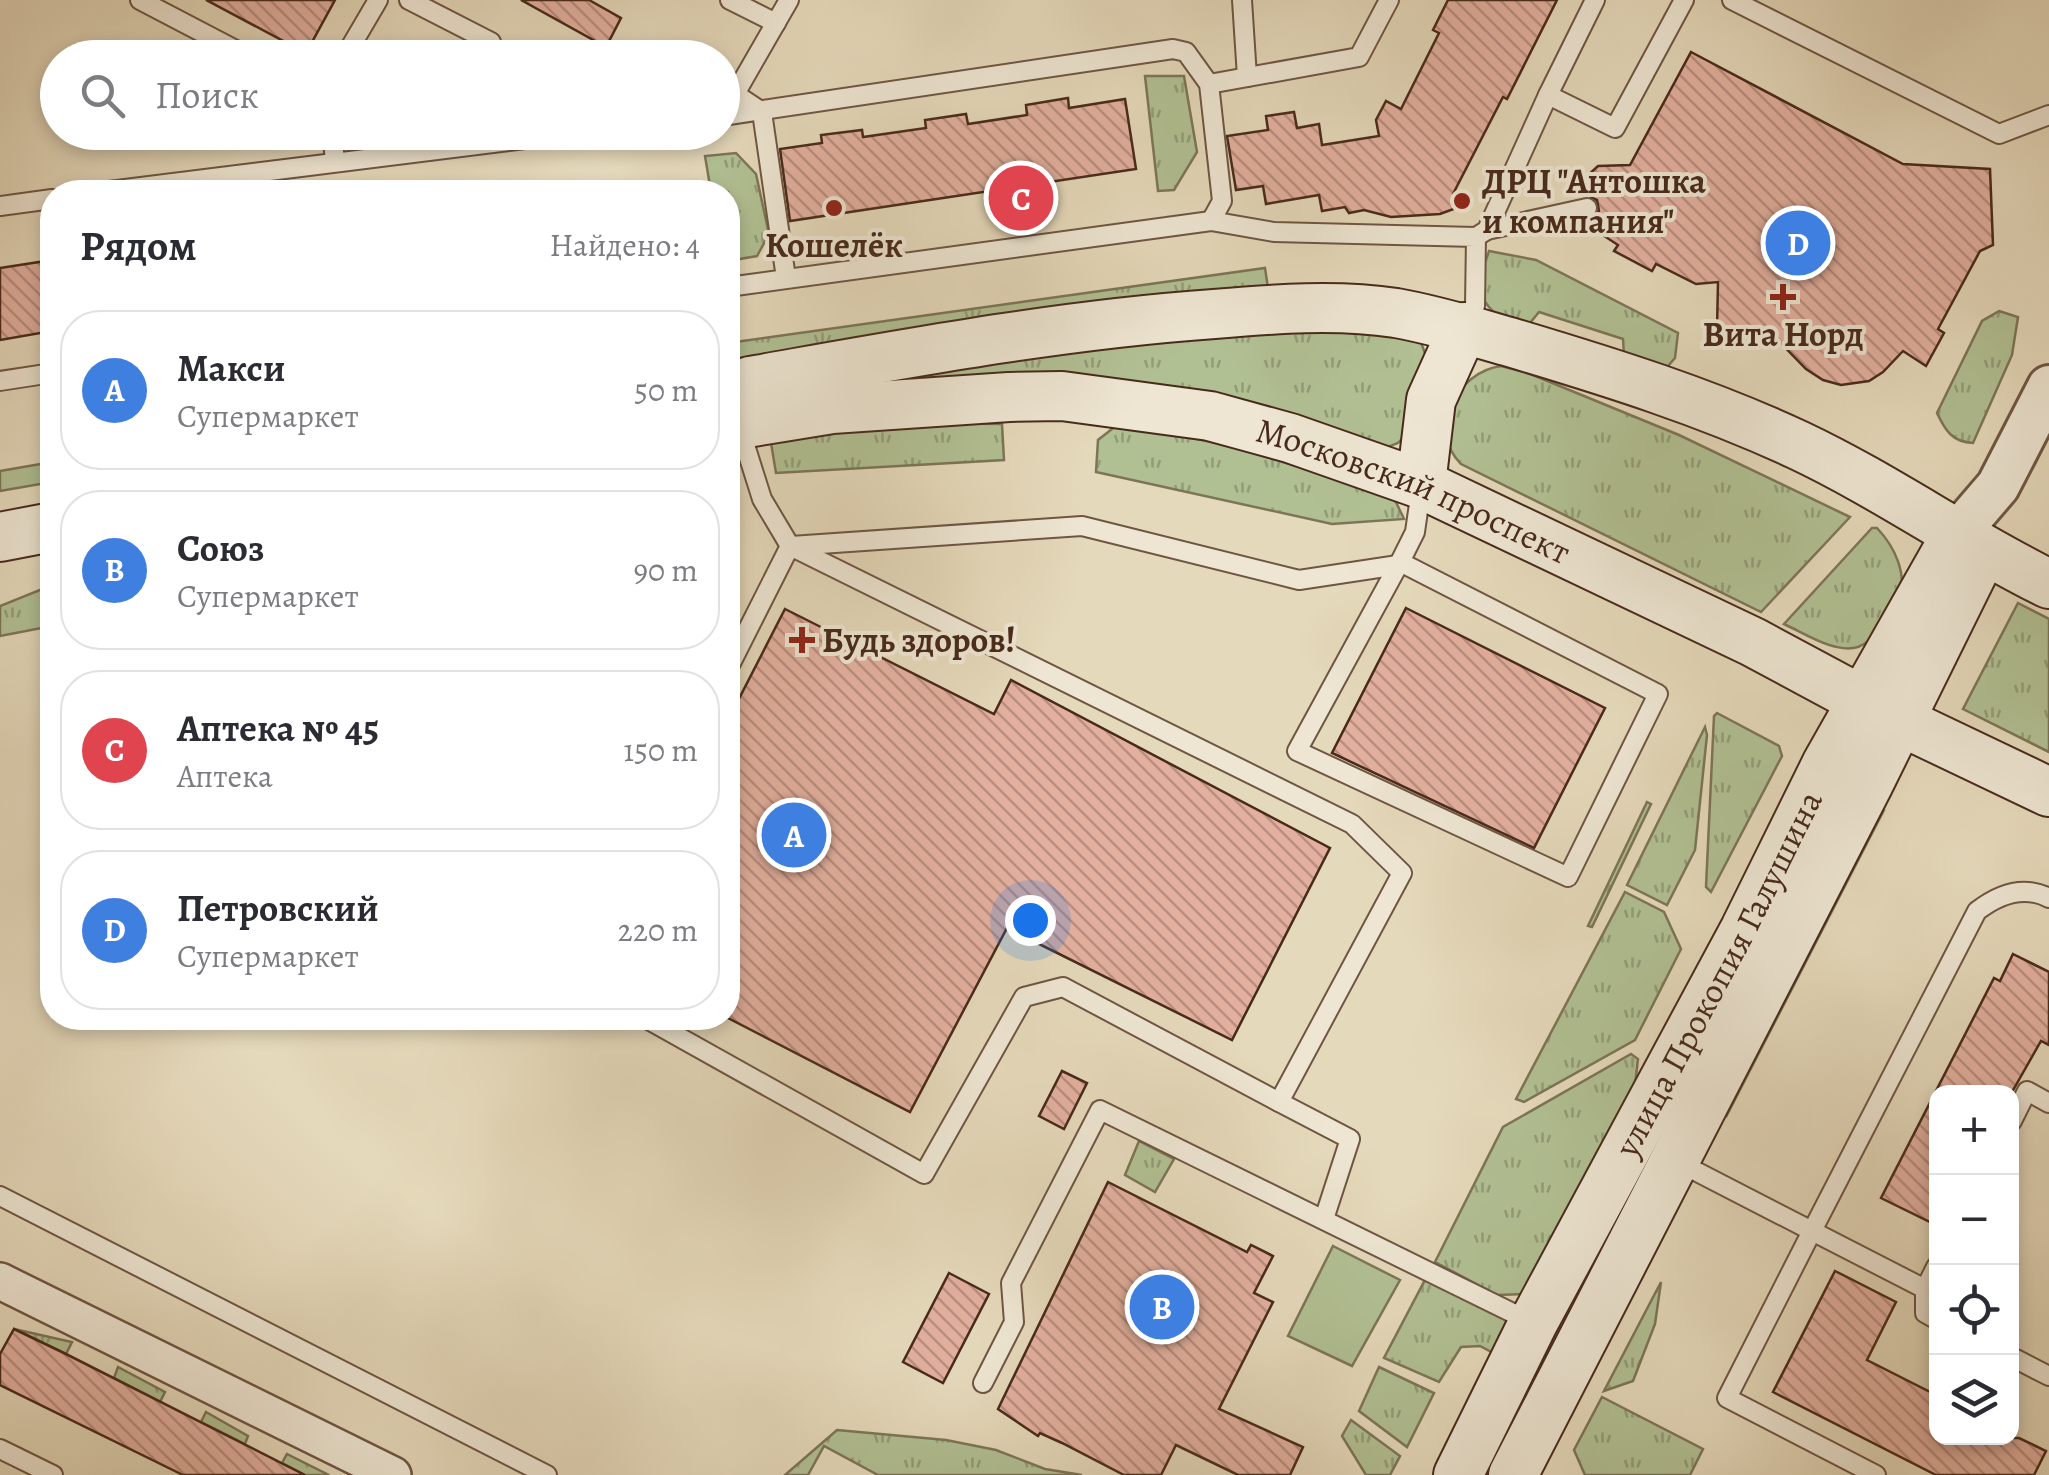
<!DOCTYPE html>
<html lang="ru">
<head>
<meta charset="utf-8">
<style>
  :root { --surface:#fff; --page:#f2f2f3; --text:#2b2b33; --muted:#7c7c81; --line:#e1e1e2; --accent:#8f2418 }
  body { margin:0; font-family:Alegreya,serif; background:var(--page); color:var(--text) }
  .controls { position:absolute; right:30px; bottom:30px; display:grid; overflow:hidden; border-radius:20px; box-shadow:0 5px 15px #0003 }
  .controls button { width:90px; height:90px; display:grid; place-items:center; padding:0; border:0; border-bottom:2px solid var(--line); background:var(--surface); color:var(--text); font:50px sans-serif }
  .you { position:absolute; left:1030px; top:920px; width:35px; height:35px; margin:-25px; border:8px solid #fff; border-radius:50%; background:#1a73e8; box-shadow:0 0 0 15px #1a73e833 }
  .badge { display:grid; place-items:center; width:65px; height:65px; border-radius:50%; background:var(--accent); color:#fff; font-size:32px; font-weight:700 }
  .pin { position:absolute; translate:-50% -50%; border:5px solid #fff; box-shadow:0 2px 10px #0006 }
  .list { margin:0; padding:0; list-style:none }
  h2 { display:flex; justify-content:space-between; align-items:center; height:130px; margin:0; padding:0 40px; font-size:42px }
  h2 small { font-size:32px; font-weight:400; color:var(--muted) }
  .list li { display:grid; grid-template-columns:65px 1fr auto; gap:30px; align-items:center; box-sizing:border-box; height:160px; margin:0 20px 20px; padding:0 20px; border:2px solid var(--line); border-radius:40px }
  .list b { display:block; font-size:38px; white-space:nowrap }
  .list p { margin:0; font-size:32px; white-space:nowrap; color:var(--muted) }
  .list em { font-size:32px; font-style:normal; color:var(--muted) }
  .icon { flex:none; width:55px; height:55px; fill:none; stroke:currentColor; stroke-width:2; stroke-linecap:round; stroke-linejoin:round }
  .map { position:relative; flex:none; width:2049px; height:1475px; overflow:hidden }
  .search { position:absolute; background:var(--surface); box-shadow:0 5px 15px #0003; left:40px; top:40px; width:700px; height:110px; display:flex; align-items:center; gap:25px; box-sizing:border-box; padding:0 35px; border-radius:55px; color:var(--muted); font-size:38px }
  .panel { position:absolute; background:var(--surface); box-shadow:0 5px 15px #0003; left:40px; top:180px; width:700px; height:850px; border-radius:40px }
  .map>svg:first-child { display:block }
  .grass { fill:url(#grass-tufts); stroke:#7c7557; stroke-width:2.5 }
  .park { fill:#b1c093; stroke:#7c7557; stroke-width:2.5 }
  .building { fill:url(#building-back-hatch); stroke:#482a1b; stroke-width:2.5 }
  .lines { fill:none; stroke-linecap:round; stroke-linejoin:round }
  .service-casing { stroke:#6f5643; stroke-width:22 }
  .minor-casing { stroke:#6f5643; stroke-width:40 }
  .tertiary-casing { stroke:#6f5643; stroke-width:48 }
  .secondary-casing { stroke:#482a1b; stroke-width:52 }
  .service { stroke:#eee6d3; stroke-width:18 }
  .minor { stroke:#eee6d3; stroke-width:35 }
  .tertiary { stroke:#eee6d3; stroke-width:42 }
  .secondary { stroke:#eee6d3; stroke-width:48 }
  .poi-dot { fill:#8f2418; stroke:#eee6d3; stroke-width:4 }
  .labels { text-anchor:middle; dominant-baseline:central; stroke-width:8; stroke-linejoin:round; paint-order:stroke }
  .poi-label { font-size:35px; font-weight:bold; fill:#482a1b; stroke:#eee6d3; text-anchor:start }
  .street-label { font-size:35px; fill:#482a1b; stroke:#eee6d3 }
</style>
</head>
<body>
<div class="map">
<svg width="2049" height="1475" viewBox="0 0 2049 1475">
  <defs>
    <pattern id="grass-tufts" width="24" height="20" patternUnits="userSpaceOnUse" patternTransform="scale(2.5)"><rect width="24" height="20" fill="#b1c093"/><path d="M3 7l-1-3M5 7V3M7 7l1-3M15 17l-1-3M17 17v-4M19 17l1-3" fill="none" stroke="#929c77"/></pattern>
    <pattern id="building-back-hatch" width="6" height="6" patternUnits="userSpaceOnUse" patternTransform="scale(2.5)"><rect width="6" height="6" fill="#e3b09f"/><path d="M-1 5l2 2M0 0l6 6M5-1l2 2" fill="none" stroke="#ba8f81"/></pattern>
  </defs>
  <rect width="100%" height="100%" fill="#e5d9bb"/>
  <filter id="stains"><feTurbulence type="fractalNoise" baseFrequency=".002" numOctaves="4"/><feColorMatrix values="0 0 0 0 .2 0 0 0 0 .09 0 0 0 0 .02 0 0 0 .5 -.17"/></filter>
  <radialGradient id="worn" r=".72"><stop offset=".6" stop-color="#630" stop-opacity="0"/><stop offset="1" stop-color="#630" stop-opacity=".3"/></radialGradient>
  <!-- grass -->
  <g class="grass">
    <path d="M1145,76H1184L1197,152L1174,190L1158,191Z"/>
    <path d="M736,153L756,174L769,234L757,256L728,261V192H711L705,156Z"/>
    <path d="M1489,251L1536,260L1678,333L1675,358L1667,367L1624,356L1623,339L1539,312L1530,323C1506,325 1481,310 1480,283C1480,273 1486,261 1489,251Z"/>
    <path d="M1265,268L1268,288L1159,294L728,362V343Z"/>
    <path d="M1999,311L2018,317L2012,355L1973,443C1952,442 1945,430 1937,413L1982,321Z"/>
    <path d="M1368,328L1419,337L1429,364L1408,433L1398,443L1388,447L1010,376L924,378L922,368L1132,342Z"/>
    <path d="M1501,366L1528,373L1679,435L1850,517L1761,612L1461,464C1426,429 1457,372 1501,366Z"/>
    <path d="M919,423L1002,424L1004,460L776,473L771,443L843,430Z"/>
    <path d="M1117,425C1212,436 1304,468 1394,498L1404,519L1332,524L1096,472L1098,440Z"/>
    <path d="M52,462V482L0,491V471Z"/>
    <path d="M1872,528H1877C1894,546 1909,575 1898,600C1895,609 1886,618 1881,626C1874,635 1869,643 1858,647C1835,654 1804,633 1784,624Z"/>
    <path d="M52,585V626L0,636V606Z"/>
    <path d="M2018,603L2049,619V752L1963,709Z"/>
    <path d="M1717,713L1779,746L1782,756L1711,892L1706,887L1714,716Z"/>
    <path d="M1705,727L1707,735L1695,850L1667,905L1627,885Z"/>
    <path d="M1647,802L1651,804L1592,927L1588,926Z"/>
    <path d="M1883,812L1727,1115L1724,1105L1870,818Z"/>
    <path d="M1625,892L1664,912L1681,949L1635,1040L1524,1102L1516,1099Z"/>
    <path d="M1631,1054L1638,1059L1634,1094L1528,1294L1497,1295L1435,1262L1503,1127Z"/>
    <path d="M1139,1141L1174,1159L1155,1192L1125,1175Z"/>
    <path d="M1426,1278L1505,1317L1508,1327L1497,1355L1480,1346L1461,1347L1439,1382L1384,1358Z"/>
    <path d="M1661,1282L1655,1324L1633,1381L1604,1391Z"/>
    <path d="M14,1329L72,1342L66,1354Z"/>
    <path d="M118,1367L165,1392L160,1402L114,1378Z"/>
    <path d="M1379,1367L1434,1393L1407,1447L1359,1411Z"/>
    <path d="M1602,1397L1703,1449L1690,1475H1585L1574,1450Z"/>
    <path d="M206,1412L248,1436L245,1444L201,1422Z"/>
    <path d="M1351,1420L1400,1456L1390,1475H1366L1342,1436Z"/>
    <path d="M837,1430L946,1440L996,1450L1045,1469L1082,1475H878L824,1446L808,1475H785Z"/>
    <path d="M287,1454L329,1475H305L282,1463Z"/>
  </g>
  <!-- park -->
  <path class="park" d="M1333,1246L1400,1280L1352,1366L1288,1336Z"/>
  <!-- building -->
  <g class="building">
    <path d="M206,0H335L306,53Z"/>
    <path d="M521,0H589L621,18L606,47Z"/>
    <path d="M1448,0H1557L1507,99L1503,97L1453,194L1459,207L1440,214L1391,217L1364,210L1349,213L1345,207L1322,211L1319,195L1266,204L1263,186L1236,190L1227,136L1268,130L1266,116L1294,112L1297,128L1319,124L1322,145L1379,136L1376,120L1386,101L1401,109L1439,33L1433,30Z"/>
    <path d="M1691,52L1903,164L1990,169L1993,245L1980,251L1938,329L1944,333L1926,366L1903,351L1883,372L1869,381L1841,385L1823,380L1806,369L1768,330L1717,329L1718,282L1696,284L1656,264L1652,271L1614,251L1618,245L1592,228L1589,220L1599,211L1597,200L1572,190L1598,166L1630,165Z"/>
    <path d="M1068,98L1069,108L1125,99L1136,169L790,221L780,149L822,143L821,135L862,130L863,137L926,128L925,120L966,114L968,124L1027,115L1026,105Z"/>
    <path d="M52,260V331L0,340V268Z"/>
    <path d="M1406,608L1605,708L1534,848L1332,753Z"/>
    <path d="M785,609L994,714L1011,680L1330,848L1232,1040L1007,928L910,1112L728,1018V720Z"/>
    <path d="M2013,954L2049,972V1045L2041,1041L2012,1092H1936V1225L1881,1198L1994,978L2000,981Z"/>
    <path d="M1062,1071L1087,1083L1064,1129L1039,1116Z"/>
    <path d="M1108,1182L1247,1252L1251,1245L1273,1256L1254,1293L1273,1302L1219,1409L1303,1447L1290,1475H1238L1176,1445L1161,1475H1124L1062,1443L1040,1433L1038,1436L998,1409Z"/>
    <path d="M1835,1271L1896,1302L1867,1360L1936,1395V1438H2019L2046,1451L2034,1475H1936L1773,1392Z"/>
    <path d="M949,1273L989,1294L943,1383L903,1362Z"/>
    <path d="M14,1329L66,1354L305,1475H183L0,1385V1354Z"/>
  </g>
  <g class="lines">
    <defs>
      <g id="service">
        <path d="M140,0L251,58"/>
        <path d="M409,0L491,42"/>
        <path d="M730,0L776,23"/>
        <path d="M1242,0L1247,77"/>
        <path d="M1732,0L1999,134L2049,115"/>
        <path d="M344,58L378,0"/>
        <path d="M1209,84L1359,57L1389,0"/>
        <path d="M1548,95L1615,128L1684,0"/>
        <path d="M722,116L1173,49L1186,52L1209,84L1222,201L1211,221"/>
        <path d="M332,132L335,161"/>
        <path d="M101,192L582,132"/>
        <path d="M0,206L52,199"/>
        <path d="M1487,230L1587,208"/>
        <path d="M1476,237L1487,230L1548,95L1595,0"/>
        <path d="M786,278L762,112L735,94L789,0"/>
        <path d="M728,287L1211,221L1274,232L1476,237L1475,306L1464,327"/>
        <path d="M0,381L52,373"/>
        <path d="M739,426L762,499L790,546L1352,824L1402,873L1279,1102L1350,1139L1324,1219"/>
        <path d="M791,546L1082,526L1299,580L1398,565"/>
        <path d="M1400,562L1297,751L1568,877L1658,694L1400,562L1415,532L1421,490"/>
        <path d="M728,669L790,546"/>
        <path d="M645,1018L924,1174L1024,997L1063,987L1279,1102"/>
        <path d="M2012,1121L2027,1091L2049,1103"/>
        <path d="M1676,1161L1812,1231L1727,1398L1876,1475"/>
        <path d="M0,1196L547,1475"/>
        <path d="M1936,1267L1925,1289V1313L1936,1319"/>
        <path d="M1925,1289L1812,1231L1977,911C1999,894 2024,885 2049,898"/>
        <path d="M2012,1357L2049,1376"/>
        <path d="M983,1383L1014,1322L1011,1283L1100,1110L1533,1323"/>
        <path d="M0,1449L53,1475"/>
      </g>
      <path id="minor" d="M0,1281L393,1475"/>
      <path id="tertiary" d="M1956,535L1998,486L2049,387"/>
      <g id="secondary">
        <path d="M728,389L750,381C904,354 1058,325 1214,314C1274,309 1336,304 1396,313C1436,320 1474,332 1513,343C1610,372 1706,402 1798,445C1885,486 1963,542 2049,584"/>
        <path id="s1" d="M728,426L832,409L1009,397L1062,396L1210,416L1290,438L1421,484L1753,642L1900,721L2049,792"/>
        <path d="M1421,484L1431,400L1464,327"/>
        <path d="M0,537L52,527"/>
        <path id="s2" d="M1458,1475L1533,1323L1745,929L1827,763L1956,535"/>
        <path d="M1513,1475L1869,783L1984,550"/>
      </g>
    </defs>
    <!-- service casing -->
    <use href="#service" class="service-casing"/>
    <!-- minor casing -->
    <use href="#minor" class="minor-casing"/>
    <!-- tertiary casing -->
    <use href="#tertiary" class="tertiary-casing"/>
    <!-- secondary casing -->
    <use href="#secondary" class="secondary-casing"/>
    <!-- service -->
    <use href="#service" class="service"/>
    <!-- minor -->
    <use href="#minor" class="minor"/>
    <!-- tertiary -->
    <use href="#tertiary" class="tertiary"/>
    <!-- secondary -->
    <use href="#secondary" class="secondary"/>
  </g>
  <!-- markers -->
  <g class="poi-dot">
    <circle cx="1462" cy="201" r="10"/>
    <circle cx="834" cy="208" r="10"/>
    <path d="M1778 282h10v10h10v10h-10v10h-10v-10h-10v-10h10z"/>
    <path d="M797 625h10v10h10v10h-10v10h-10v-10h-10v-10h10z"/>
  </g>
  <g class="labels">
    <!-- poi labels -->
    <g class="poi-label">
      <text x="1482" y="181">ДРЦ "Антошка<tspan x="1482" dy="40">и компания"</tspan></text>
      <text x="834" y="245" text-anchor="middle">Кошелёк</text>
      <text x="1783" y="334" text-anchor="middle">Вита Норд</text>
      <text x="822" y="640">Будь здоров!</text>
    </g>
    <!-- street labels -->
    <g class="street-label">
      <text stroke="none"><textPath href="#s1" startOffset="702">Московский проспект</textPath></text>
      <text stroke="none"><textPath href="#s2" startOffset="565">улица Прокопия Галушина</textPath></text>
    </g>
  </g>
  <rect width="100%" height="100%" filter="url(#stains)"/>
  <rect width="100%" height="100%" fill="url(#worn)"/>
</svg>
<div class="controls">
<button>+</button>
<button>−</button>
<button><svg class="icon" aria-label="locate" viewBox="0 0 24 24"><circle cx="12" cy="12" r="6"/><path d="M12 2v4M12 18v4M2 12h4M18 12h4"/></svg></button>
<button><svg class="icon" aria-label="layers" viewBox="0 0 24 24"><path d="M12 4l9 5-9 5-9-5zM3 14l9 5 9-5"/></svg></button>
</div>
<div class="you"></div>
<div class="pin badge" style="left:794px;top:835px;background:#3f7fe0">A</div>
<div class="pin badge" style="left:1162px;top:1307px;background:#3f7fe0">B</div>
<div class="pin badge" style="left:1021px;top:198px;background:#e0444e">C</div>
<div class="pin badge" style="left:1798px;top:243px;background:#3f7fe0">D</div>
<div class="search"><svg class="icon" aria-label="search" viewBox="0 0 24 24"><circle cx="10" cy="10" r="6"/><path d="M15 15l6 6"/></svg>Поиск</div>
<section class="panel">
<h2>Рядом<small>Найдено: 4</small></h2>
<ul class="list">
<li><span class="badge" style="background:#3f7fe0">A</span><div><b>Макси</b><p>Супермаркет</p></div><em>50 m</em></li>
<li><span class="badge" style="background:#3f7fe0">B</span><div><b>Союз</b><p>Супермаркет</p></div><em>90 m</em></li>
<li><span class="badge" style="background:#e0444e">C</span><div><b>Аптека № 45</b><p>Аптека</p></div><em>150 m</em></li>
<li><span class="badge" style="background:#3f7fe0">D</span><div><b>Петровский</b><p>Супермаркет</p></div><em>220 m</em></li>
</ul>
</section>
</div>
</body>
</html>
